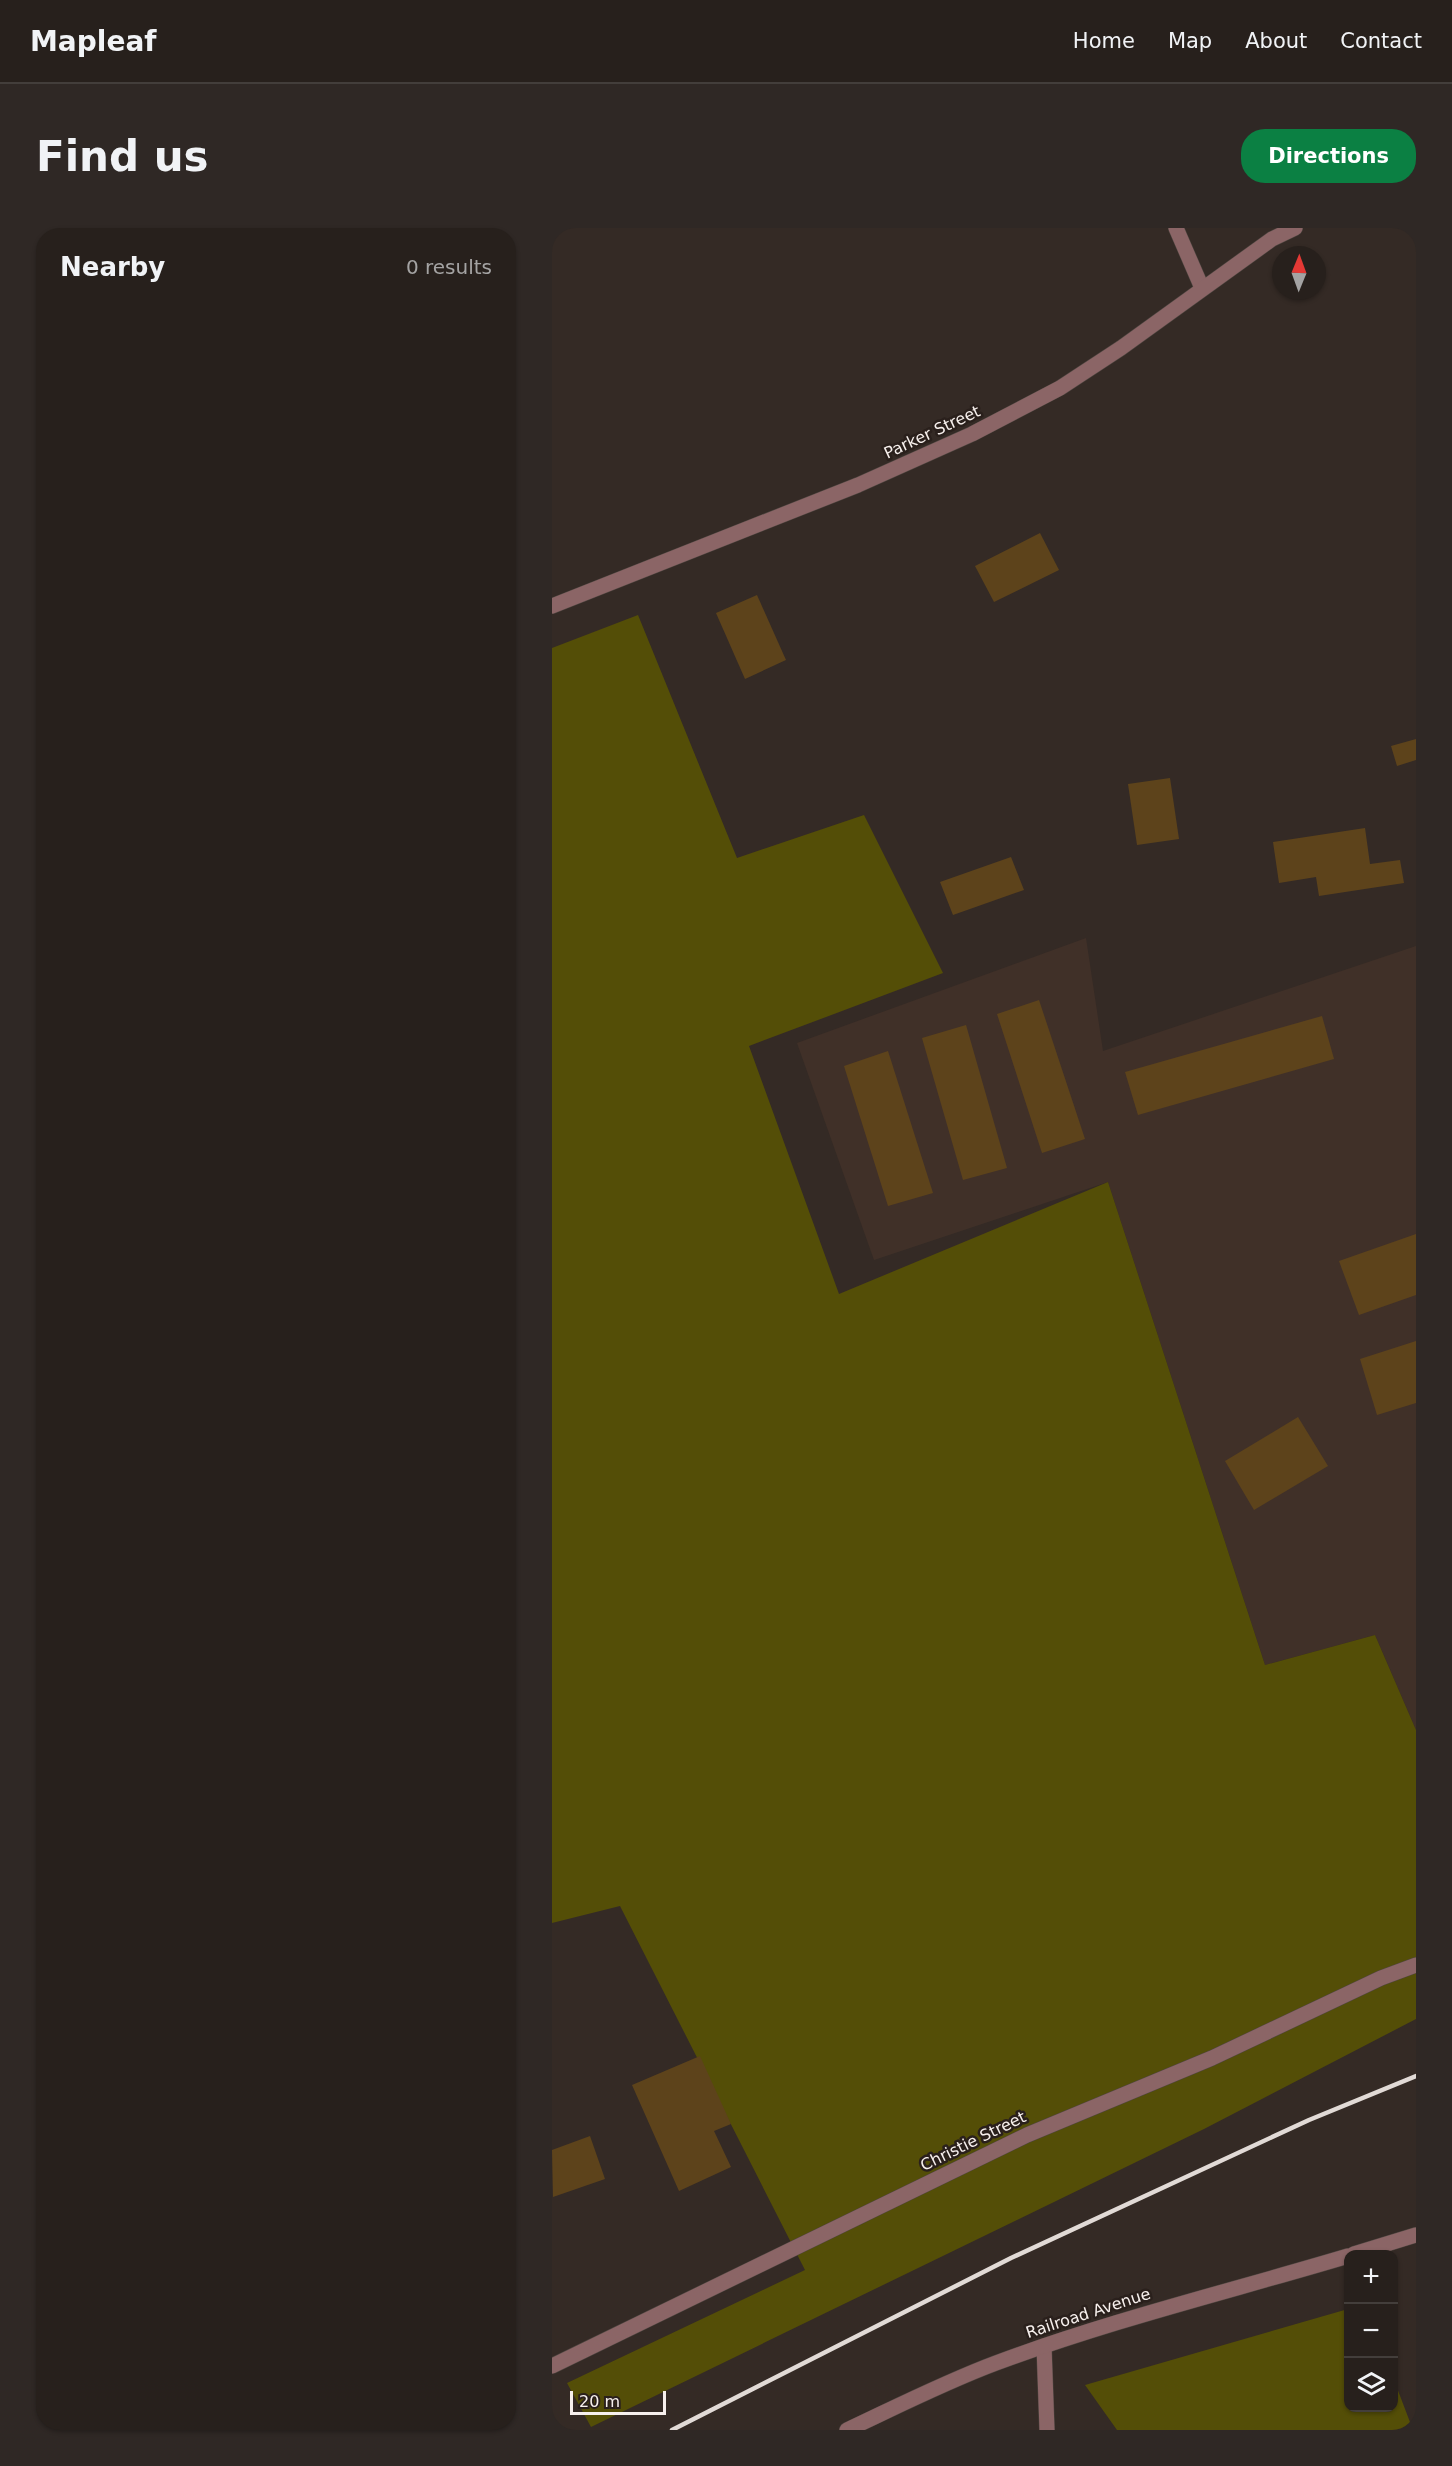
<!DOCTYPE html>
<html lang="en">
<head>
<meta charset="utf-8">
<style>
  :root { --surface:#27201c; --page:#2f2825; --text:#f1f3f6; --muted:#a4a3a3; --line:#433e3b; --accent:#0b8043 }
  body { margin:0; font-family:"DejaVu Sans",sans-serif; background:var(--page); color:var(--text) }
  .controls { position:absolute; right:18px; bottom:18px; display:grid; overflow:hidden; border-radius:12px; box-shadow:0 2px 4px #0004 }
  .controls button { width:54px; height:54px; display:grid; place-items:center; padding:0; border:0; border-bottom:2px solid var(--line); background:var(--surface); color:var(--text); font:30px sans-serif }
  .compass { position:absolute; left:720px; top:18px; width:54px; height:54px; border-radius:50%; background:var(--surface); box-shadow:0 2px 4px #0004; rotate:1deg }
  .scale { position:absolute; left:18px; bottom:15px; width:96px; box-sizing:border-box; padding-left:6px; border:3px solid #f7f0ed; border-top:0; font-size:16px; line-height:21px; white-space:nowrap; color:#f7f0ed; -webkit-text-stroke:4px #2a201c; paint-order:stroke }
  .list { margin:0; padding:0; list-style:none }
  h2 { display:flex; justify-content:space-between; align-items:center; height:78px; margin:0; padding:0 24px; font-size:26px }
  h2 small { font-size:20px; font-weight:400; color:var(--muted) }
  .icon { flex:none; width:33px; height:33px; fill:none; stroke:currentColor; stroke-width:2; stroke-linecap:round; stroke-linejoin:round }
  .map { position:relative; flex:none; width:864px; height:2202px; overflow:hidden; border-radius:24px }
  header { display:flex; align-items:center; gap:36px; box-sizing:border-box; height:84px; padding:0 30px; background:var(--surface); border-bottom:2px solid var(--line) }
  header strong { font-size:28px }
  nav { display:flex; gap:33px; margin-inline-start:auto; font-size:21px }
  .intro { display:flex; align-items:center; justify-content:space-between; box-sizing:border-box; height:144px; padding:0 36px }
  h1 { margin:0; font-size:42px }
  .button { padding:15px 27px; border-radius:24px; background:var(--accent); color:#fff; font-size:21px; font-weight:700 }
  main { display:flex; gap:36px; padding:0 36px }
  aside { flex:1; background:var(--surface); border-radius:24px; box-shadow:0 2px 4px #0004 }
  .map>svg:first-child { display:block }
  .built { fill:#403028 }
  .green { fill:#544e07 }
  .building { fill:#5d431b }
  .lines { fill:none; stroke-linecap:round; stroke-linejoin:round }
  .minor-casing { stroke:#4f4641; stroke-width:16 }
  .minor { stroke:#8b6566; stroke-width:15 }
  .rail { stroke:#e1dad6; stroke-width:4.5 }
  .labels { text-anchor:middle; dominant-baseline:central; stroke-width:5; stroke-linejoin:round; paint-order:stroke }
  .street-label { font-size:16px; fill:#f7f0ed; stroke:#2a201c }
</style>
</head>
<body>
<header>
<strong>Mapleaf</strong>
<nav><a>Home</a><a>Map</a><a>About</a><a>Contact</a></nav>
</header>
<div class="intro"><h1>Find us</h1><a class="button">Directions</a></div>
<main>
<aside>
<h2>Nearby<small>0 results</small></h2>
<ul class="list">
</ul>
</aside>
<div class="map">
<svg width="864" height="2202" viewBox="0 0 864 2202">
  <rect width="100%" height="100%" fill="#342a25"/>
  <!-- built -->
  <path class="built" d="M534,710L551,823L864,718V1502L823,1407L713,1437L556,954L322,1032L245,815Z"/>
  <!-- green -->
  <g class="green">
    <path d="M86,387L185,630L312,587L391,745L197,818L287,1066L556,954L713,1437L823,1407L864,1502V1791L652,1901L39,2199L15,2155L253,2042L68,1678L0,1695V420Z"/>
    <path d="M796,2081V2180H842V2152L861,2202H565L533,2157Z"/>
  </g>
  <!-- building -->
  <g class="building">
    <path d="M488,305L507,342L442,374L423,338Z"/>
    <path d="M205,367L234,432L193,451L164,385Z"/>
    <path d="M864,511V532L845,538L839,518Z"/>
    <path d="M618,550L627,611L585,617L576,556Z"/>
    <path d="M813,600L818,636L848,632L852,655L767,668L764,649L727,655L721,614Z"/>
    <path d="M459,629L472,662L401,687L388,654Z"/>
    <path d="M487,772L533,911L490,925L445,786Z"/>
    <path d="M770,788L782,831L586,887L573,844Z"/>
    <path d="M414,797L455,940L411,952L370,810Z"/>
    <path d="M336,823L381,965L336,978L292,838Z"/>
    <path d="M864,1006V1067L807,1087L787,1033Z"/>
    <path d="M864,1113V1175L825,1187L808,1131Z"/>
    <path d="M746,1189L776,1238L702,1282L673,1233Z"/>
    <path d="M148,1828L179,1896L162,1903L179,1939L127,1963L80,1857Z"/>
    <path d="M38,1908L53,1951L1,1969L0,1922Z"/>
  </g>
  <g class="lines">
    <defs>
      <g id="minor">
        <path d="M624,0L650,60"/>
        <path d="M0,378L306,257L420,206L508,160L569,120L720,11L743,0"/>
        <path d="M802,2026L864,2007"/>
        <path d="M492,2118L495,2202"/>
        <path d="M0,2138L475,1907L660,1830L829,1750L864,1737"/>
        <path d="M295,2202C344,2179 393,2154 444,2135C559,2092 679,2063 796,2028"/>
      </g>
    </defs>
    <!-- minor casing -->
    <use href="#minor" class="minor-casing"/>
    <!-- minor -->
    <use href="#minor" class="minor"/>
    <!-- rail -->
    <path class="rail" d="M120,2202L459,2030L757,1892L864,1848"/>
  </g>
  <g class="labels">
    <!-- street labels -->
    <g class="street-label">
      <text transform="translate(380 204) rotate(-25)">Parker Street</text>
      <text transform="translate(421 1913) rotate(-26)">Christie Street</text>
      <text transform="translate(536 2085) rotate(-18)">Railroad Avenue</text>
    </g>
  </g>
</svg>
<div class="controls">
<button>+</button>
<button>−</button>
<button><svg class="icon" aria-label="layers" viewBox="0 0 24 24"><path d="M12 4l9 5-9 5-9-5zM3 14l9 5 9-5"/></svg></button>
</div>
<svg class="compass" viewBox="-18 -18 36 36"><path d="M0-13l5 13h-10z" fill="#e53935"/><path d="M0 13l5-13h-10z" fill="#a4a3a3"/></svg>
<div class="scale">20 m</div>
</div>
</main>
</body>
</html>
